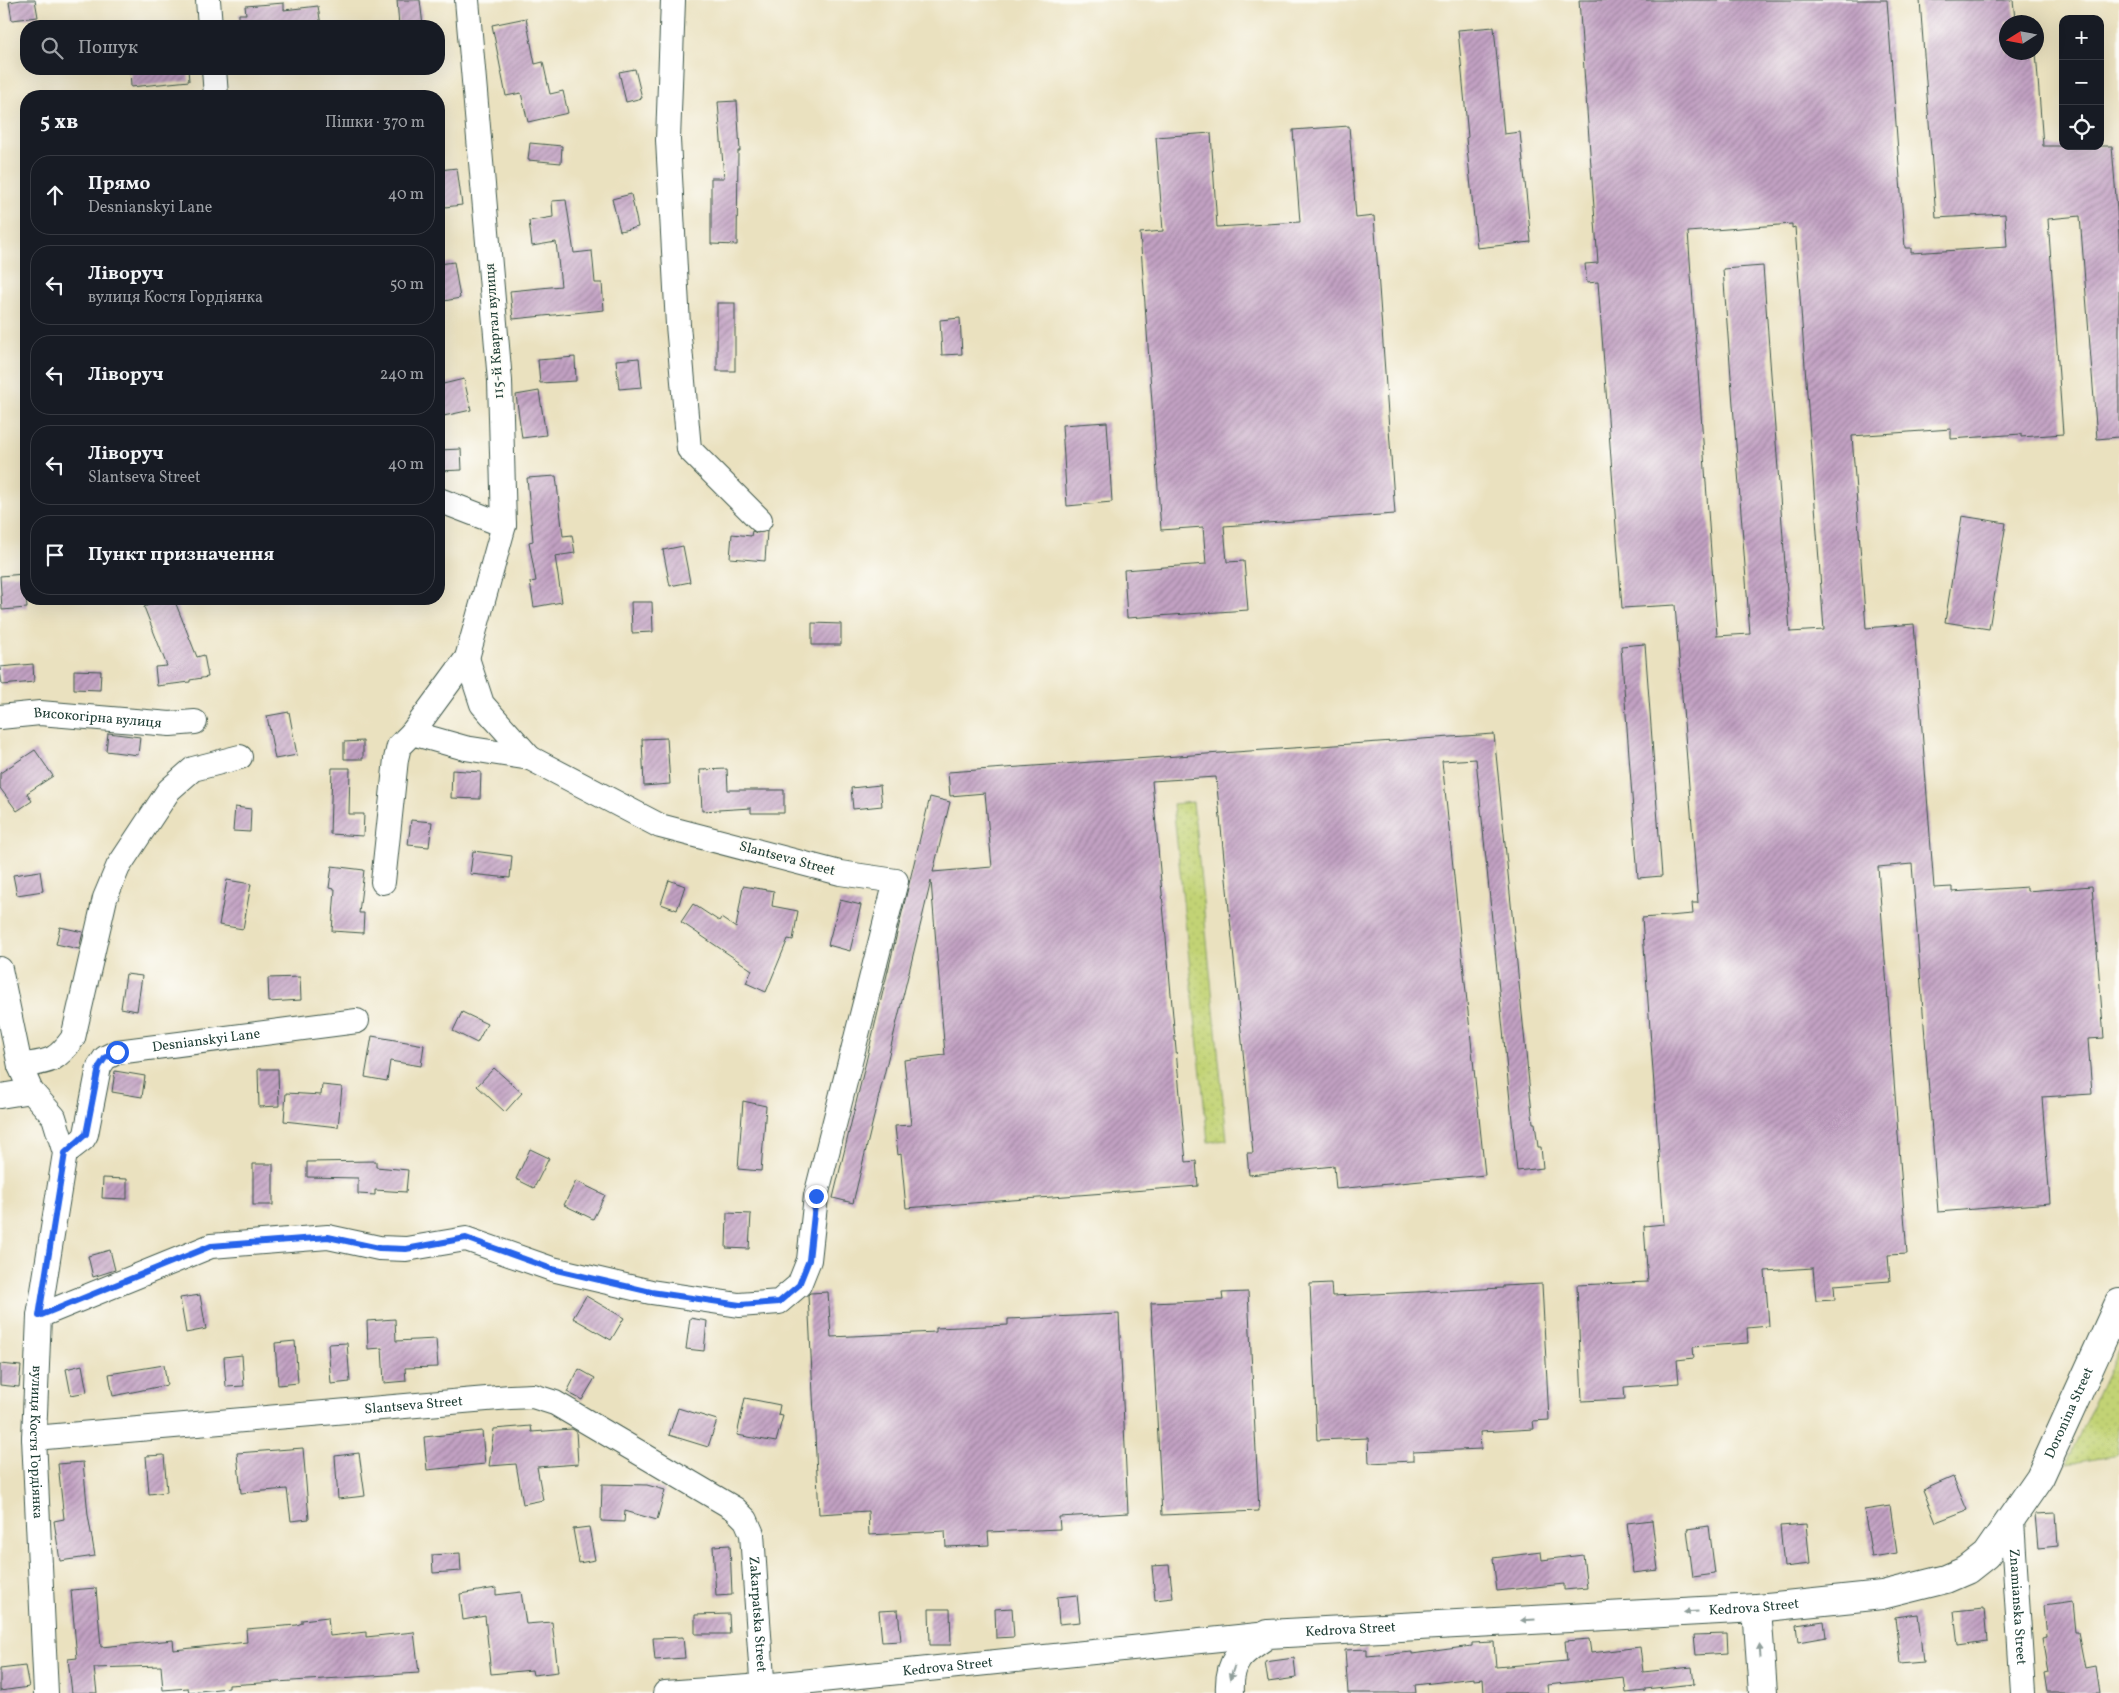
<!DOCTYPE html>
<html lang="uk">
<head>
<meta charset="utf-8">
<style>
  :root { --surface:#171b24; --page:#242831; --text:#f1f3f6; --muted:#9ea1a6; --line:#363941 }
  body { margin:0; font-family:Vollkorn,serif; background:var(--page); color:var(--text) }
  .controls { position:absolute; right:15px; top:15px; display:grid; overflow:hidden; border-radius:10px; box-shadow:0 5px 20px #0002 }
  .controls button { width:45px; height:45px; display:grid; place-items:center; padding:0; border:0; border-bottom:1px solid var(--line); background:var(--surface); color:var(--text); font:25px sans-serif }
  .compass { position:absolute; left:1999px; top:15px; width:45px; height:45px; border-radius:50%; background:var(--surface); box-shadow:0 5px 20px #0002; rotate:259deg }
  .stop { position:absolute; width:15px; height:15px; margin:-11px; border:4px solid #2563eb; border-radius:50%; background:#fff }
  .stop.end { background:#2563eb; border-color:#fff; box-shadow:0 1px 5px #0008 }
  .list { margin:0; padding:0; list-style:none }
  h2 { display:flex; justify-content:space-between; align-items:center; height:65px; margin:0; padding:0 20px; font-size:21px }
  h2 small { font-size:16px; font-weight:400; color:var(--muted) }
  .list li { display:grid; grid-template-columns:32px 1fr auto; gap:15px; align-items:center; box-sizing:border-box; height:80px; margin:0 10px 10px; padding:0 10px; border:1px solid var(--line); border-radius:20px }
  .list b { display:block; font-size:19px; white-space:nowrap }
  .list p { margin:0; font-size:16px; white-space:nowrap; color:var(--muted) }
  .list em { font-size:16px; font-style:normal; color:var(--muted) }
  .icon { flex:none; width:28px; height:28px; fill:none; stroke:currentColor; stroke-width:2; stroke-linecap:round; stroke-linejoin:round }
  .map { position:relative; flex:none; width:2119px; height:1693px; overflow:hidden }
  .search { position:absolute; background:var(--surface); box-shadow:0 5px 20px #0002; left:20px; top:20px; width:425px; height:55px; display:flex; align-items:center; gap:12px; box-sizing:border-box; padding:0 18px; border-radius:20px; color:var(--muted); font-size:19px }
  .panel { position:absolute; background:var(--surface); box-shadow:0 5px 20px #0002; left:20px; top:90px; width:425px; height:515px; border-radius:20px }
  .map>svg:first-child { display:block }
  .grass { fill:url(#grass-dots); stroke:#708854 }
  .building { fill:url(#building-hatch); fill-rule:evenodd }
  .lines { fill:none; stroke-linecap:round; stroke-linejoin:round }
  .minor-casing { stroke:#3d5649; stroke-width:26 }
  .tertiary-casing { stroke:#3d5649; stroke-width:30 }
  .minor { stroke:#fff; stroke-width:24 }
  .tertiary { stroke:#fff; stroke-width:28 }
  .oneway { fill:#8f9e9a }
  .route { stroke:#2563eb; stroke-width:6 }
  .labels { text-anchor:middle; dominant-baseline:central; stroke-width:4; stroke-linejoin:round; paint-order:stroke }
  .street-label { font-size:14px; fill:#1f3d34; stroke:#fdfcf7 }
</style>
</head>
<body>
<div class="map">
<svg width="2119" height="1693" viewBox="0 0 2119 1693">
  <defs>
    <pattern id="grass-dots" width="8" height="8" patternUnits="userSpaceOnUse" patternTransform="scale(1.25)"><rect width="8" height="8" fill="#c2d375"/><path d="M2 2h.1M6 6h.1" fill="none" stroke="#a6b666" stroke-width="1.8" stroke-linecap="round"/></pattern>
    <pattern id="building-hatch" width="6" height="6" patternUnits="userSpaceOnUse" patternTransform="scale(1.25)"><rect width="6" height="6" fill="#c2a1c3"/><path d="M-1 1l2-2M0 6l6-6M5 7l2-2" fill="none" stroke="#9d849f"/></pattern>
  </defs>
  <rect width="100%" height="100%" fill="#fdfcf7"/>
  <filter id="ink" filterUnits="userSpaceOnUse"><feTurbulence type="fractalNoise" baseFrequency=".02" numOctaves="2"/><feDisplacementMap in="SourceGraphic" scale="10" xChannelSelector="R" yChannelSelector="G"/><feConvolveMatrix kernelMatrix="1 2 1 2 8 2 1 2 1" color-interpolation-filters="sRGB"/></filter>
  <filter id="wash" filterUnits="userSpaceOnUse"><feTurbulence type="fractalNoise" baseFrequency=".0096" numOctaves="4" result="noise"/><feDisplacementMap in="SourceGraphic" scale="20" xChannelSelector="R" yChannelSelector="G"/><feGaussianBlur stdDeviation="1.12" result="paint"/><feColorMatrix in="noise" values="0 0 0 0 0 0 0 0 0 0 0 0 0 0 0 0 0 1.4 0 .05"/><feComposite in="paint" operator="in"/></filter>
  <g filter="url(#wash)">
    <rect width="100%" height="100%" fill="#eae1bf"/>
    <!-- grass -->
    <g class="grass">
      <path d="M1193,802L1227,1140L1208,1142L1173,804Z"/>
      <path d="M2119,1348V1455L2066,1464Z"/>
    </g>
    <g id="blocks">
      <!-- building -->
      <g class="building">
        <path d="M21,0H35L38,17L12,20L9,2Z"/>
        <path d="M397,0H420L423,26H399Z"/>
        <path d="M1579,0H1887L1905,248H1911V253L2007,247L2005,214L1936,218L1920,0H2013L2015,19L2033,18V22H2006V52H2036L2043,146H2112L2119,236V437L2097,439L2080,216L2048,219L2063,434L2021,437V434L1951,439V429L1852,436L1866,628L1914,624L1934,888L1952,887V892L2027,887V891L2092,886L2104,1038L2088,1039L2092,1094L2042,1097L2050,1203L1938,1212L1912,864L1878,867L1907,1254L1888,1255L1890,1281L1834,1285L1835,1300L1816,1301L1813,1268L1765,1271L1769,1326L1747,1328L1748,1343L1693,1347L1694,1358L1677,1360L1679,1383L1624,1387L1625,1399L1582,1401L1577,1285L1648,1282L1644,1226L1664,1224L1642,918L1693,914L1692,903H1698L1675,605L1622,608L1598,282L1587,283L1585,264L1598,263ZM1792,224V228L1795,227L1824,630L1790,632L1763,266L1723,269L1750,634L1717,636L1688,232Z"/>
        <path d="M284,3V10L318,6L321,26H239V14H246L245,6Z"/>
        <path d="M526,18L535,64L543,62L550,94L563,91L568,113L528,122L521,93L506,96L492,25Z"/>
        <path d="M1494,27L1504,134L1520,132L1531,242L1477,248L1466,138L1468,137L1458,30Z"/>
        <path d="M130,69H188L189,81L131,87Z"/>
        <path d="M635,69L642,98L626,102L619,72Z"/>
        <path d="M737,101L740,151H738L737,245L711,244V178H724L718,102Z"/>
        <path d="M1349,126L1356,218L1374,216L1395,514L1224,526L1227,562L1244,561L1248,610L1127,618L1124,570L1206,564L1203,527L1161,530L1140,233L1163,231L1156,137L1211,133L1217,227L1300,222L1293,130Z"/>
        <path d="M530,143L562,146L561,163L528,160Z"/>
        <path d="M457,168L462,205L445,207L442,187H439V170Z"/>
        <path d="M631,194L638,227L620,231L612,199Z"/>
        <path d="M566,200L574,253L592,251L595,283H602L604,310L513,319L510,291L561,286L556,242L532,246L529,221L553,217L552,201Z"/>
        <path d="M454,262L460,298L439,302V264Z"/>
        <rect x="717" y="303" width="18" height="68"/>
        <path d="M960,318L962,354L942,355L940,320Z"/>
        <path d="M575,357L576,381L540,383L538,360Z"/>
        <path d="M639,358L642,387L619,389L616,360Z"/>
        <path d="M464,379L471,410L439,417V385Z"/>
        <path d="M539,391L546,435L522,438L516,395Z"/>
        <path d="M1107,422L1112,502L1067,506L1062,425Z"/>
        <path d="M461,449L462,470L439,471V450Z"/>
        <path d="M556,476L563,536L572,535L575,553L555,556L562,602L534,607L530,582L536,581L529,542L533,541L527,478Z"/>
        <path d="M1962,516L2006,523L1989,629L1945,622Z"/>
        <path d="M752,531L757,533L767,531L765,561L730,558L732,534L751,536Z"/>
        <path d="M683,546L690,582L670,586L663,550Z"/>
        <path d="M24,574L27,608L2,610L0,576Z"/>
        <path d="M163,599H174L197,657L204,655L208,677L190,680V682L157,686L155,667L167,666L144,607Z"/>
        <path d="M631,602H652L653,632L632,633Z"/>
        <path d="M812,623L841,624V645H812Z"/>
        <path d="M1645,644L1662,876L1638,878L1621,646Z"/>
        <path d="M33,664L34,682L2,685L0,667Z"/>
        <path d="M74,670L101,671L100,690L74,689Z"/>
        <path d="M289,712L297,755L275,759L267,716Z"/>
        <path d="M108,733L140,737L138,755L106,751Z"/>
        <path d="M1494,734L1533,1123H1535L1538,1147H1541L1543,1168L1517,1171L1476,759L1442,761L1485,1175L1336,1189L1334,1166L1249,1175L1247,1153H1253L1216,777L1152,781L1186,1162L1196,1161L1198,1186L906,1208L901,1154L898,1155L895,1126L911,1125L904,1060L945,1055L931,881L853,1203L833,1198L930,797L950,802L933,872L992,867L985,793L950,796L948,772Z"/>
        <path d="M667,738L670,784L644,786L642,739Z"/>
        <path d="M363,741V759H344V742Z"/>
        <path d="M35,750L53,776L27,793L32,801L17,811L0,788V773Z"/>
        <path d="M332,768H350L349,814H364L363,836L330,834Z"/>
        <path d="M727,769L728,790H784V813H751V808L702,811L700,770Z"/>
        <path d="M452,770L481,772L480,799L451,798Z"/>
        <path d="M880,785L882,806L853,809L851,788Z"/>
        <path d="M235,807L251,809L250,832L233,831Z"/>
        <path d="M411,820L432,822L429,847L408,845Z"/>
        <path d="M473,851L512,856L510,878L470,874Z"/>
        <path d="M332,866L364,870L359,913H364L363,933L332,931L335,889L329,888Z"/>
        <path d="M40,871L43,891L17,895L13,875Z"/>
        <path d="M227,880L251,884L243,929L219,925Z"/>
        <path d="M669,880L685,886L677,910L661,904Z"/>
        <path d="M743,886L774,891L772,906L798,911L793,940L788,939L766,992L746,983L752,970L681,922L693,904L719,921L721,918L736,928Z"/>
        <path d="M840,900L861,905L850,951L828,945Z"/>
        <path d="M60,927L83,932L79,949L56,944Z"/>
        <path d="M126,974L142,976L137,1011L121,1008Z"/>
        <path d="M300,977L301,1000L269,1002L268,978Z"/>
        <path d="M462,1012L487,1024L477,1043L453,1031Z"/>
        <path d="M372,1036L424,1045L421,1066L390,1061L387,1081L365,1077Z"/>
        <path d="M494,1068L522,1093L505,1112L477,1086Z"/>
        <path d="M258,1069H278L279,1106L259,1107Z"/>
        <path d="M115,1071L145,1076L142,1097L112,1092Z"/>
        <path d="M322,1085L342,1087L338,1127L284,1121L286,1093L321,1095Z"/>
        <path d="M743,1101L766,1106L761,1171L738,1169Z"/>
        <path d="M530,1149L549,1158L534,1188L516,1179Z"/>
        <path d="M376,1161V1167L408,1170L406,1192L375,1190V1195L358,1194V1178L307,1177V1162Z"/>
        <rect x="253" y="1164" width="20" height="41"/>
        <path d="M103,1178L127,1179V1199L102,1198Z"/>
        <path d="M576,1181L605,1195L593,1219L564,1205Z"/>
        <path d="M727,1213L751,1214L749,1249L726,1248Z"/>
        <path d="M110,1250L115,1270L93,1277L88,1256Z"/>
        <path d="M1331,1283L1332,1296L1503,1288V1286L1542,1284L1549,1420L1533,1421L1534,1429L1480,1432L1481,1449L1413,1452V1461L1369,1463L1368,1438L1317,1440L1310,1284Z"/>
        <path d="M828,1292L831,1337L936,1332V1328L1008,1325V1319L1119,1314L1128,1513L1059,1517L1060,1529L988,1532L989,1545L946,1547L945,1531L869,1535L868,1511L819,1514L808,1295L810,1293Z"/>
        <path d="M1248,1292L1259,1511L1162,1515L1151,1303L1223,1300L1222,1293Z"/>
        <path d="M200,1295L206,1329L186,1333L180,1298Z"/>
        <path d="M586,1296L624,1318L611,1340L573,1318Z"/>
        <path d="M690,1318L707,1321L704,1351L686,1349Z"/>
        <path d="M395,1319L396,1341L436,1339L438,1367L405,1368L406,1381L384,1383L382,1348L368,1349L367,1321Z"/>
        <path d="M295,1341L298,1383L278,1385L275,1343Z"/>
        <path d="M347,1343L350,1382L331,1384L328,1344Z"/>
        <path d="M242,1355L244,1386L226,1387L224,1357Z"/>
        <path d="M0,1364L21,1366L19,1387L0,1385Z"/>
        <path d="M82,1365L87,1392L71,1395L66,1369Z"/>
        <path d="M164,1365L167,1385L113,1396L109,1374Z"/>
        <path d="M579,1369L595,1378L582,1400L567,1392Z"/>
        <path d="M745,1398L780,1405L778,1415L783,1416L776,1442L737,1435Z"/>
        <path d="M678,1408L717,1420L708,1447L669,1435Z"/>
        <path d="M531,1426L532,1432L572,1429L576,1431L578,1464L537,1467L543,1500L523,1504L516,1464L489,1466L494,1429Z"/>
        <path d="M482,1431L485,1464L427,1470L424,1437Z"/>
        <path d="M303,1448L309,1519L291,1521L287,1489L241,1493L237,1453Z"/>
        <path d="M359,1453L365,1496L338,1499L335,1456Z"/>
        <path d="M164,1455L167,1492L149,1494L146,1456Z"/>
        <path d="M83,1462L88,1515L95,1556L60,1561L54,1521L64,1519L58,1464Z"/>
        <path d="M1953,1477L1967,1510L1936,1522L1923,1490Z"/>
        <path d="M602,1484L647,1485L665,1490L657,1520L625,1511L624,1522L601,1521Z"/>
        <path d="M1890,1506L1897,1553L1872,1557L1864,1510Z"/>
        <path d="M2056,1513L2058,1546L2038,1548L2035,1514Z"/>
        <path d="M1652,1520L1658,1570L1633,1573L1627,1523Z"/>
        <path d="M1806,1524L1810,1564L1784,1567L1780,1526Z"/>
        <path d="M1709,1526L1715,1574L1693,1577L1687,1529Z"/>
        <path d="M589,1527L595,1560L579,1563L573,1529Z"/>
        <path d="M730,1545L732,1595L716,1596L713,1546Z"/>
        <path d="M1541,1552L1542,1560L1583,1555L1587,1588L1564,1590V1584L1497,1591L1493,1558Z"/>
        <path d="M460,1553L461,1571L433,1573L432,1555Z"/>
        <path d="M1169,1565L1173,1598L1155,1600L1152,1566Z"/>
        <path d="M96,1588L101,1647L173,1640L174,1650L247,1642L246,1629L297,1625L302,1623V1620L328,1617L330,1636L366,1632V1637L414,1632L419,1673L229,1685V1688L189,1692L188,1688L163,1690L161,1666L94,1668L97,1693H72L68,1659L77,1658L71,1590Z"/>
        <path d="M496,1588V1595L521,1592L526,1624L552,1622L558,1672L533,1675L532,1670L491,1674L485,1616L463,1620L460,1594Z"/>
        <path d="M1077,1595L1080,1622L1059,1624L1057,1597Z"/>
        <path d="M2072,1602L2075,1632H2078L2085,1668L2095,1666L2099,1693H2047L2044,1674L2048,1673L2042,1638L2047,1637L2044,1606Z"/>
        <path d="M1012,1608L1014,1637L996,1638L995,1609Z"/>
        <path d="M1984,1608L1987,1641L1958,1645L1954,1611Z"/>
        <path d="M929,1609H950L951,1645H930Z"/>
        <path d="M898,1610L901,1641L882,1642L879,1611Z"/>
        <path d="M729,1614L730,1634H695V1615Z"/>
        <path d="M1918,1614L1923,1662L1900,1664L1895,1617Z"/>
        <path d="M1824,1621L1826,1637L1798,1642L1796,1625Z"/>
        <path d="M1727,1634L1728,1653L1696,1655L1694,1635Z"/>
        <path d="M683,1637L685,1658L655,1660L653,1638Z"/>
        <path d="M1589,1639L1591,1653L1640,1647L1643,1672L1692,1667L1694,1684L1645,1689V1691L1626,1693L1624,1677L1547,1685L1548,1693H1484L1483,1679L1474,1680V1678L1415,1685L1416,1693H1348L1345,1650L1367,1649V1656L1412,1652V1654L1472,1646V1643L1494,1642L1496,1667L1567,1661L1565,1641Z"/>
        <path d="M1294,1658L1296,1678L1268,1682L1265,1662Z"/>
        <path d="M25,1666L29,1687L0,1691V1669Z"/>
      </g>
    </g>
  </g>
  <g filter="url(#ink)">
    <use href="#blocks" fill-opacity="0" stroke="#3d5649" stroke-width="1"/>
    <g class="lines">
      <defs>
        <g id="minor">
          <path d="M208,0L210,26"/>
          <path d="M673,0L668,140L678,325L689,449L760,520"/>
          <path d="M214,69L216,96"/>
          <path d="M439,500L504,525"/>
          <path d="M467,658L482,704L530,758"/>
          <path id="s1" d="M0,717L40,713L170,724L195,722"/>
          <path d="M412,733L467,658L504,525L500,381L467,0"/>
          <path id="s2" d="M0,969L20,1066L31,1091L54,1117L65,1153L39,1316L34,1438L46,1693"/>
          <path d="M20,1066C49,1061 55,1063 73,1038L105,898L118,867L169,790L193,769L240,757"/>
          <path d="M0,1096L31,1091"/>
          <path id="s3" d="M65,1153L83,1139L86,1134L99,1067L105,1058L117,1052L357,1021"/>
          <path d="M39,1316L211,1246L328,1237L379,1248L406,1249L466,1239L552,1269L651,1292L739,1305L779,1302L799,1285L809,1260L816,1196L896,881L840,873L660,826L530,758L465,748L412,733L399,746L396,759L383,882"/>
          <path id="s4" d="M34,1438L510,1397L533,1396L555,1403L735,1509L746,1520L752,1534L763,1693"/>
          <path id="s5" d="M2012,1521L2023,1693"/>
          <path id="s6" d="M665,1693L763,1686L1268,1634"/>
        </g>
        <g id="tertiary">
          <path d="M1757,1608L1763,1693"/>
          <path id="s7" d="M1230,1693C1228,1659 1242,1651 1268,1634L1757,1608L1882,1595L1946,1579L1967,1570L1986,1555L2040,1477L2119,1303"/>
        </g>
      </defs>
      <!-- minor casing -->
      <use href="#minor" class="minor-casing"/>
      <!-- tertiary casing -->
      <use href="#tertiary" class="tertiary-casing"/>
      <!-- minor -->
      <use href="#minor" class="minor"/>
      <!-- tertiary -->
      <use href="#tertiary" class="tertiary"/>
    </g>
    <!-- one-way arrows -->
    <defs><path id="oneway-solid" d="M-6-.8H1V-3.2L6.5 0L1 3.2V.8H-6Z" transform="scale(1.25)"/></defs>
    <g class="oneway">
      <use href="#oneway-solid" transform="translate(1691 1612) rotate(177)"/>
      <use href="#oneway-solid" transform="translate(1528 1620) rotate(177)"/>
      <use href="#oneway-solid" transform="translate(1760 1651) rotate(-94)"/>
      <use href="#oneway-solid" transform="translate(1232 1673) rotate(109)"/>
    </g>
  </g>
  <g class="lines" filter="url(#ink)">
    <!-- route -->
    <path class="route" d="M117,1052L105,1058L99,1067L86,1134L65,1153L39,1316L211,1246L328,1237L379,1248L406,1249L466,1238L552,1269L651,1292L740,1305L779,1302L799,1285L809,1260L816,1196"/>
  </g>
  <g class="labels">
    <!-- street labels -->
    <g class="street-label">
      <text transform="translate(495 331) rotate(-94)">115-й Квартал вулиця</text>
      <text stroke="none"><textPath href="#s1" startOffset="98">Високогірна вулиця</textPath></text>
      <text transform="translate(787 859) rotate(15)">Slantseva Street</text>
      <text stroke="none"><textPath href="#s3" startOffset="211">Desnianskyi Lane</textPath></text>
      <text stroke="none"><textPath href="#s4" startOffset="381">Slantseva Street</textPath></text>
      <text stroke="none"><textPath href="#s7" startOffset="969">Doronina Street</textPath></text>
      <text stroke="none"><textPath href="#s2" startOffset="490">вулиця Костя Гордіянка</textPath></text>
      <text stroke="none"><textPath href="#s7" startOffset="562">Kedrova Street</textPath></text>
      <text stroke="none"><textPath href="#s5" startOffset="86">Znamianska Street</textPath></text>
      <text stroke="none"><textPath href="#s4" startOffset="844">Zakarpatska Street</textPath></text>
      <text stroke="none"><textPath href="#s7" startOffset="158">Kedrova Street</textPath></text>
      <text stroke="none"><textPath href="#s6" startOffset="284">Kedrova Street</textPath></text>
    </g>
  </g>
</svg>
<div class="controls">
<button>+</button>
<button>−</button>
<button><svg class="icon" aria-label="locate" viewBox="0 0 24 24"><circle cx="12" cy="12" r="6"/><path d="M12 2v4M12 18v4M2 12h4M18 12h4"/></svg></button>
</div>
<svg class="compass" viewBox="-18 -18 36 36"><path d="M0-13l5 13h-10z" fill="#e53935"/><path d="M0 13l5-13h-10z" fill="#9ea1a6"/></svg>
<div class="stop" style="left:117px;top:1052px"></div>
<div class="stop end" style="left:816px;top:1196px"></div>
<div class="search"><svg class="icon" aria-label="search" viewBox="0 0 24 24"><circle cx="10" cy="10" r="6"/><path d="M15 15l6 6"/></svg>Пошук</div>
<section class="panel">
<h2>5 хв<small>Пішки · 370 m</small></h2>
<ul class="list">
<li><svg class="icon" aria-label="ahead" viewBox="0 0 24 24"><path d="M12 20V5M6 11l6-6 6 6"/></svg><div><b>Прямо</b><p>Desnianskyi Lane</p></div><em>40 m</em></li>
<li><svg class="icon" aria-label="left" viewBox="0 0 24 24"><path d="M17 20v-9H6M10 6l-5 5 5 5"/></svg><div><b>Ліворуч</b><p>вулиця Костя Гордіянка</p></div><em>50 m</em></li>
<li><svg class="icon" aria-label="left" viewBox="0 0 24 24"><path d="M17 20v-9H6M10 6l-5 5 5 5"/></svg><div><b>Ліворуч</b></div><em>240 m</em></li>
<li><svg class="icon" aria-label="left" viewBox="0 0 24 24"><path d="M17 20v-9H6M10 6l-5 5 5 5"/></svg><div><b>Ліворуч</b><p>Slantseva Street</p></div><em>40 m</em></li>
<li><svg class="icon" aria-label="arrive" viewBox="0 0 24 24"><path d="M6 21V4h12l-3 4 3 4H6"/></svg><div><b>Пункт призначення</b></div></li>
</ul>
</section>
</div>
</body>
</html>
